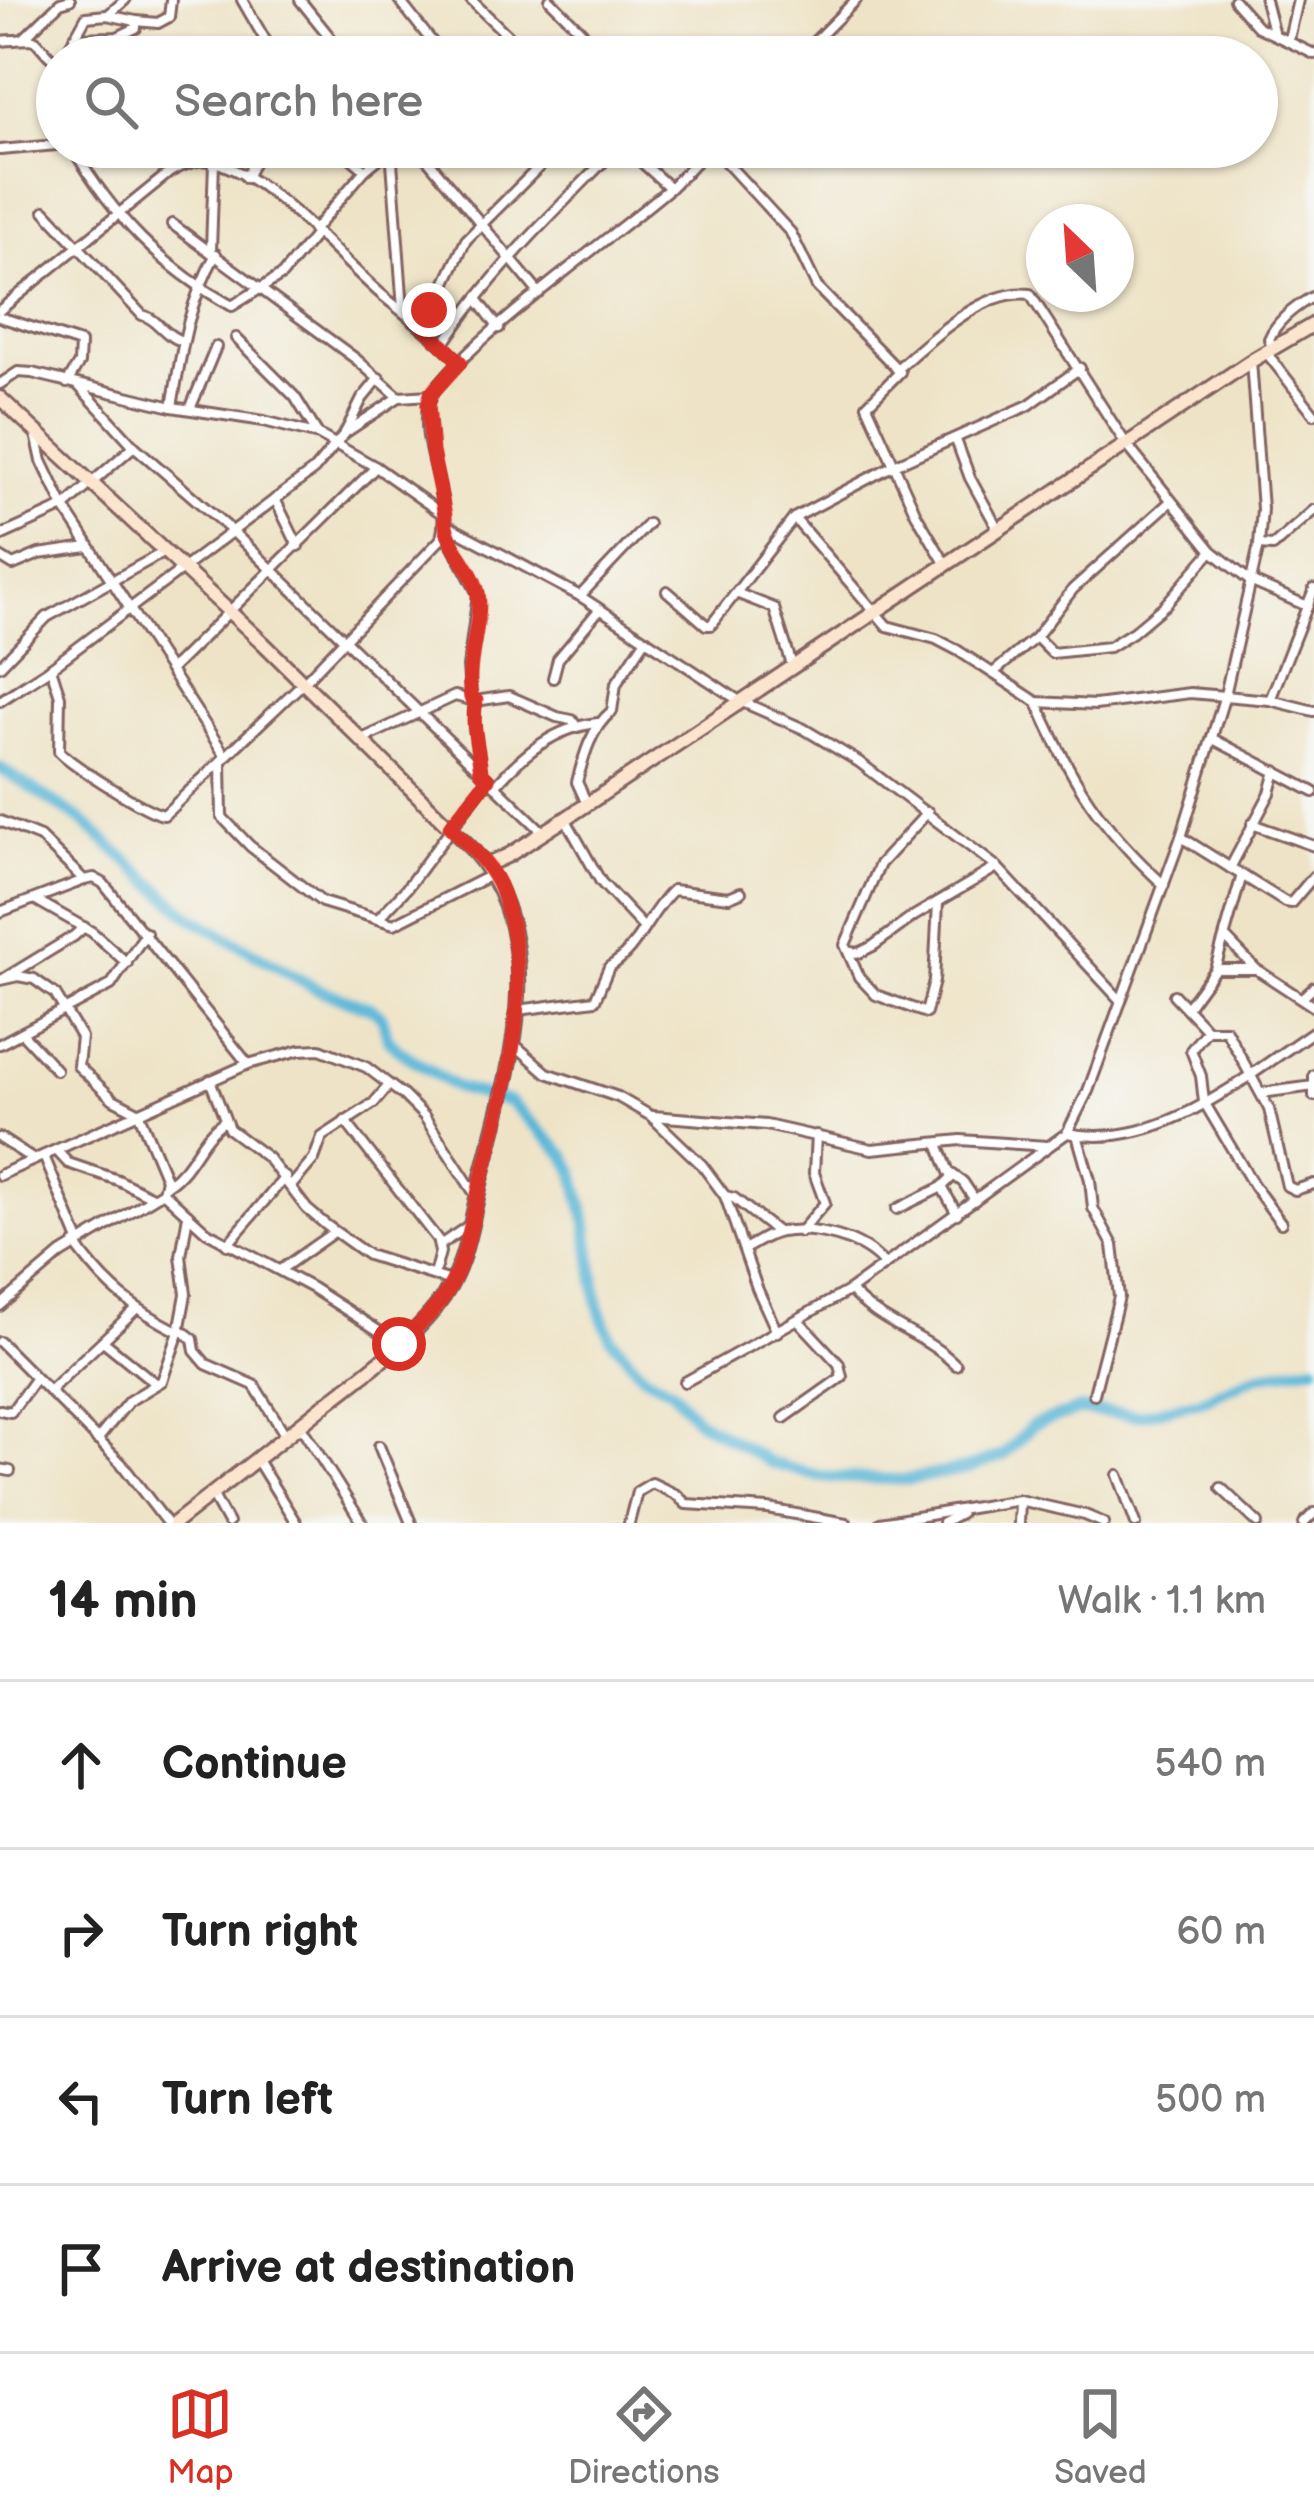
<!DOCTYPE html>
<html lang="en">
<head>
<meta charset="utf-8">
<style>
  :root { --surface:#fff; --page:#f2f2f2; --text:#222; --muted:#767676; --line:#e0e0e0; --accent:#d93025 }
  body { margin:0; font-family:"Balsamiq Sans",sans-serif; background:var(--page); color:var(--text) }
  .compass { position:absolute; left:1026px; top:204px; width:108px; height:108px; border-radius:50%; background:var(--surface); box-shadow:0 3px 9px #0004; rotate:335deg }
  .stop { position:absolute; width:36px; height:36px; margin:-27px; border:9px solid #d93025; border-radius:50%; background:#fff }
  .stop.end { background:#d93025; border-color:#fff; box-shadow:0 3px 12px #0008 }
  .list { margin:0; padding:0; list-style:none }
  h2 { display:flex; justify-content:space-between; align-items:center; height:156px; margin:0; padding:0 48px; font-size:51px }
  h2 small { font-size:39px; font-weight:400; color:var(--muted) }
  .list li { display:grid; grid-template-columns:78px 1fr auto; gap:36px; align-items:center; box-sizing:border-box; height:168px; padding:0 48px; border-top:3px solid var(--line) }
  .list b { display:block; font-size:45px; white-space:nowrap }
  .list em { font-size:39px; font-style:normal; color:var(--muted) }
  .icon { flex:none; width:66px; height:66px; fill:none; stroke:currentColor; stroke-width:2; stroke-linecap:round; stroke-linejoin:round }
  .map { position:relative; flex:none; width:1314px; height:1523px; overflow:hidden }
  .search { position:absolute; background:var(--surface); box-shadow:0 3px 9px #0004; left:36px; right:36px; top:36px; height:132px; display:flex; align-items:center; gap:30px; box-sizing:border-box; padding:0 42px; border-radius:66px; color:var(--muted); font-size:45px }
  .sheet { height:828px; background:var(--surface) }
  nav { display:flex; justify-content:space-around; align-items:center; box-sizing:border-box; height:168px; border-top:3px solid var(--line); background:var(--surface); font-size:33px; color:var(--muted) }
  nav a { display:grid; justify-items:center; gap:6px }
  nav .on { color:var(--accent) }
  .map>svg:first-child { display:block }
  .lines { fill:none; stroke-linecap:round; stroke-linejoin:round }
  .river { stroke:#59b6d7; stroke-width:12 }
  .street-casing { stroke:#836461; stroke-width:14 }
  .secondary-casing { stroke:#836461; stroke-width:18 }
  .street { stroke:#fff; stroke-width:8 }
  .secondary { stroke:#fce5cf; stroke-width:12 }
  .route { stroke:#d93025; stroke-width:15 }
</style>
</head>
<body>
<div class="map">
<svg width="1314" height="1523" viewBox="0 0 1314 1523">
  <rect width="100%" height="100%" fill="#f6f6f2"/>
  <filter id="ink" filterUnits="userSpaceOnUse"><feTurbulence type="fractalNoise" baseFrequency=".00833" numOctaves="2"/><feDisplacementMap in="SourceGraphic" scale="24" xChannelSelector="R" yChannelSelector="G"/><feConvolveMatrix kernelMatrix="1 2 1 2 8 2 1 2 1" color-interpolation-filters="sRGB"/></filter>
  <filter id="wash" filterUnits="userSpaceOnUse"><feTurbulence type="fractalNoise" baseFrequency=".004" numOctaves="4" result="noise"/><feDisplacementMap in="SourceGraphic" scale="48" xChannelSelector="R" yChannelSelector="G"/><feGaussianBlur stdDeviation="2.7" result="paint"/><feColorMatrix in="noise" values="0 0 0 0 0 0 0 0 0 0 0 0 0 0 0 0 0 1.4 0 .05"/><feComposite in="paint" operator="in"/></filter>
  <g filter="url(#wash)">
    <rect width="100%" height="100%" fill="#eee3c6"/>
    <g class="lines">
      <!-- river -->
      <path class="river" d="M0,768L81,820L191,917L317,989L373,1009L382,1017L388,1039L400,1051L457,1088L510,1102L565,1155L574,1171L587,1224L598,1305L611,1338L643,1375L672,1390L696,1419L771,1463L820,1477L906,1480L965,1469L1004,1455L1033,1425L1078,1410L1137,1415L1201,1401L1256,1376L1314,1365"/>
    </g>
  </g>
  <g filter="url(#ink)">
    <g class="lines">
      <defs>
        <g id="street">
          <path d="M242,0L275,57"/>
          <path d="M300,0L346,57"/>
          <path d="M399,0L444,57"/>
          <path d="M471,0L530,57"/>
          <path d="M550,0L607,57"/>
          <path d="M1234,0L1258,27L1314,54"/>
          <path d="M1265,0L1273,31"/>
          <path d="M108,15L125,0"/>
          <path d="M136,21L158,23L169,17L171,0"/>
          <path d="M23,39L60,3L70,0"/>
          <path d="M1289,39L1298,0"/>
          <path d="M0,41C49,37 26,37 57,63"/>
          <path d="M64,57L86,17L107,15L136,21V28L117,37L74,38"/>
          <path d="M799,57L856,0"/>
          <path d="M72,147C113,216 161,267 232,306L282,275L316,234"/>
          <path d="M181,147L185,154L183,164"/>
          <path d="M338,147L365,170"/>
          <path d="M417,147L539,293"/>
          <path d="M625,147L670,188"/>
          <path d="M712,147L791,233L817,287L900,372L867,405L916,514L945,563"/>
          <path d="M391,148L403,309"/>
          <path d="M0,150L57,145"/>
          <path d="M430,162L448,147"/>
          <path d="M246,178L261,147"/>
          <path d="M45,211L142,315C157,318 164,336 182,341"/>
          <path d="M172,224L356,359L399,397"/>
          <path d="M313,231L365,170L393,147"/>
          <path d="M211,250L214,162"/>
          <path d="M477,299L499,328"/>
          <path d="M0,310L170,172C183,165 199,157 214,162C276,180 334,254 382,295C409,317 435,337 460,362"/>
          <path d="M0,317L80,343L79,363L67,383"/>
          <path d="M418,321L439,297L466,240L559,147"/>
          <path d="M236,338L295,397L318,434"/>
          <path d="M443,345C491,272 556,210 618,147"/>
          <path d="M1272,347L1269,339C1277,320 1296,306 1314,296"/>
          <path d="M1266,352L1314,414"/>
          <path d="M897,369C930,340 984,288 1030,294L1126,444L1212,551L1250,581L1305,605"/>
          <path d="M0,384L18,372L32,373L172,407L264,421L319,435L376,467L444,515"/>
          <path d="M79,386L134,446L231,530L543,832"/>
          <path d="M172,407C182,349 187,306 216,254"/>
          <path d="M190,409L216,347"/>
          <path d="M345,433L362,399L379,378"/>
          <path d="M36,434L42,461L64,507L226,757"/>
          <path d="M956,440L970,478L998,529"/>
          <path d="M275,499L298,546"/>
          <path d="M794,518L887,626L936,639L957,650L1037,702L1095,705L1190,693L1270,700L1314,711"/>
          <path d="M445,524L580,596L738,700L804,729L859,762L997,867L1121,1001"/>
          <path d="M444,529L478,594L468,667L471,698"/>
          <path d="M0,536L64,507L134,446"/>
          <path d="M1259,545L1273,546L1314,510"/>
          <path d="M0,557L13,565L39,554L88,547"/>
          <path d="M667,591L706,625H711L794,518L892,466L1029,405L1080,368"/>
          <path d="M736,593L774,608L792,665"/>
          <path d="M580,596L648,524"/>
          <path d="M1036,637L1052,653L1109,647L1133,632L1165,605L1212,551"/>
          <path d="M0,666L47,617L164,552"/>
          <path d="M51,668L60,696L59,751C72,765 148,813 164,815L304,682L441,539C453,493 418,447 429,402C438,361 630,224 671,187C685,174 697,160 710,147"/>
          <path d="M171,669L376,467"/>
          <path d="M993,673L1036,637L1073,589L1170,502"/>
          <path d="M553,678L558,659L599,610"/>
          <path d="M1270,700L1314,589"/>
          <path d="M0,701L48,670L314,470L345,433L399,397L431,395"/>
          <path d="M475,701C471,726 478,744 480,769"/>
          <path d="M1037,702C1072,783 1099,825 1164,885"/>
          <path d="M362,739L455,696L475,701L509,696L557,717L572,720L576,726"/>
          <path d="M1213,739L1314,792"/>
          <path d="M221,762L222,817L250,846L322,902L394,924L489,876"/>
          <path d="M495,786C523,754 555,727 598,723"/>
          <path d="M587,804L577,782C584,755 591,728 612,711L616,684L646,639"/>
          <path d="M928,812L880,864L845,945L859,977L876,995L926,1013L934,981L938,902"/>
          <path d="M566,820L601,882L643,927"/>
          <path d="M0,821L40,837L84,880"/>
          <path d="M1252,824L1314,846"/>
          <path d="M1181,837L1285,902L1291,903L1314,876"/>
          <path d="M1230,868L1270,793L1276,771"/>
          <path d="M36,900L92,932L127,963"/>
          <path d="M0,912L84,880L94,878L103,883L248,1064"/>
          <path d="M378,919L406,889L488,779"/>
          <path d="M1226,938L1256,969L1314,1007"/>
          <path d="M851,952L859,953L873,946L914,916L997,867"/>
          <path d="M1216,969H1255"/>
          <path d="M5,978L74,936L84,927"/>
          <path d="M0,980L18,976L34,979L55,994L81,1037L78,1066L113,1099L138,1112L166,1179L163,1192L61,1254L0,1306"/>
          <path d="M1174,995L1207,1030"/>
          <path d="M1302,998L1314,987"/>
          <path d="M1188,1006L1215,969L1242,875"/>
          <path d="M518,1010L595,1000L609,967C637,951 648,914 673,890L729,897L741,892"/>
          <path d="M22,1033L56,1070"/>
          <path d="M0,1044L111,985L146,933"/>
          <path d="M514,1044L547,1073L618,1097L651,1116L702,1165L725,1196L757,1288L777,1332"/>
          <path d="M1314,1075V1096"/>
          <path d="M210,1080L229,1129L268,1158L307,1209L326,1225L368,1255L451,1281"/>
          <path d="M1261,1093L1314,1086"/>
          <path d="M653,1116L766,1125L872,1149L961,1140L1047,1146"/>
          <path d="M345,1121L437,1239L440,1252L434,1275"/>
          <path d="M1067,1133C1159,1152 1244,1078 1314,1031"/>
          <path d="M1077,1135L1090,1180L1093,1208L1113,1245L1119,1297L1094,1394"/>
          <path d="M0,1138L34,1160"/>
          <path d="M938,1144L949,1172L963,1182L975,1200"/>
          <path d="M56,1150L68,1163L118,1180L152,1197"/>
          <path d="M44,1156L79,1241"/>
          <path d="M0,1175L248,1064L300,1050L320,1049L366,1067L403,1095L424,1116L477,1197"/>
          <path d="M167,1185C194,1167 198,1139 224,1121"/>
          <path d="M292,1185L314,1159L322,1137L374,1103L389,1085"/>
          <path d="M942,1187L957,1214"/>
          <path d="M163,1192L207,1232L312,1288L399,1344"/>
          <path d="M725,1196L734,1198L777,1232"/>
          <path d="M897,1209L942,1187L952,1177"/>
          <path d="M1281,1223L1254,1186L1204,1102L1201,1076L1191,1050L1207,1030H1226L1269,1109L1287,1186L1295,1190L1314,1184"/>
          <path d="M800,1232L825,1203L814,1173L816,1135"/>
          <path d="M75,1244C107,1288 132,1308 179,1332"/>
          <path d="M227,1245L285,1177"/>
          <path d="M440,1245L468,1226"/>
          <path d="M746,1248C756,1243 768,1234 780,1232C816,1226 862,1238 885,1265"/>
          <path d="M280,1270L334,1232"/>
          <path d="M850,1290C879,1324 924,1333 956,1365"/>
          <path d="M180,1329L193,1339L195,1351L206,1364L254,1385L286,1436"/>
          <path d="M103,1341L155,1383"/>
          <path d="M0,1342L121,1463L167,1523"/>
          <path d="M685,1382L850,1290L1067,1133L1088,1091L1181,837L1225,695L1259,545L1262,509L1251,361"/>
          <path d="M49,1391L135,1310"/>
          <path d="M0,1410L11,1412L35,1379"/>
          <path d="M784,1418L842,1377L839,1364L799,1321"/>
          <path d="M300,1425L362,1523"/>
          <path d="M97,1440L129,1401L162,1381L179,1332L186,1294L181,1256L188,1215"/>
          <path d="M379,1446L411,1523"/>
          <path d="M257,1460L296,1523"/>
          <path d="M0,1469L10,1471"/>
          <path d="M1118,1475L1136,1523"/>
          <path d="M1221,1488L1258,1523"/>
          <path d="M212,1494L228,1523"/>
          <path d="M629,1523L637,1492L652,1483L677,1495L686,1504L768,1509L846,1523"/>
          <path d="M880,1523L1019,1500L1085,1515L1104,1523"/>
          <path d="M943,1523L960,1514"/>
          <path d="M1018,1523L1019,1501"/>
          <path d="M1304,1523L1314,1513"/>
        </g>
        <g id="secondary">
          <path d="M0,398L263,643L471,848C554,940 508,1074 481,1180C470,1225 466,1270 436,1307C406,1345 363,1375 326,1404C276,1444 225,1484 175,1523"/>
          <path d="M487,865L509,855L565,819L1251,361L1314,324"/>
        </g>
      </defs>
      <!-- street casing -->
      <use href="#street" class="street-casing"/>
      <!-- secondary casing -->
      <use href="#secondary" class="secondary-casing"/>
      <!-- street -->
      <use href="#street" class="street"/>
      <!-- secondary -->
      <use href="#secondary" class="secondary"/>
    </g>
  </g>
  <g class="lines" filter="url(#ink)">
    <!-- route -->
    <path class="route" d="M399,1344C417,1327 435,1311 448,1290C467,1258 471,1222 480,1186C505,1088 538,990 501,890C491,864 469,846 450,827L488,779L481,772C478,746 471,727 476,701L471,698C465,661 483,621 478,593C472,565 444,544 445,515L432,452L428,405L431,394L460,362L418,321L429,310"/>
  </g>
</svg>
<svg class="compass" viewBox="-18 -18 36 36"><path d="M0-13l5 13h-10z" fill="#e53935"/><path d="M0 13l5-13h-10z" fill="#767676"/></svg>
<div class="stop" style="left:399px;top:1344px"></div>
<div class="stop end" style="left:429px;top:310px"></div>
<div class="search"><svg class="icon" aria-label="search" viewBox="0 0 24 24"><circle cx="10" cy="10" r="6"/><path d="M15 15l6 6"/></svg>Search here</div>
</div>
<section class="sheet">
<h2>14 min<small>Walk · 1.1 km</small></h2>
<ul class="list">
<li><svg class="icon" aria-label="ahead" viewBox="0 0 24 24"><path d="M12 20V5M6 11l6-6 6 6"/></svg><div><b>Continue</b></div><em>540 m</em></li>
<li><svg class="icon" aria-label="right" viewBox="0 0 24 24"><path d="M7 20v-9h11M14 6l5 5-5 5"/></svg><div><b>Turn right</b></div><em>60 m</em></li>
<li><svg class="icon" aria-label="left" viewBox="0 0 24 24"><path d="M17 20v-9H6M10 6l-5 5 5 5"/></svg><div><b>Turn left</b></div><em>500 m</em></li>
<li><svg class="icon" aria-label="arrive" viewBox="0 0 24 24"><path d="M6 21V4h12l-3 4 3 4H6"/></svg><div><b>Arrive at destination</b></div></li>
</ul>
</section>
<nav>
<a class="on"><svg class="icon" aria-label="map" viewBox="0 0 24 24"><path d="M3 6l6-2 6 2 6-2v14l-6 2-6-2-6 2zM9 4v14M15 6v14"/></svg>Map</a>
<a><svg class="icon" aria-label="directions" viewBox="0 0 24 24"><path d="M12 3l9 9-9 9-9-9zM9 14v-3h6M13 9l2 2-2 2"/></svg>Directions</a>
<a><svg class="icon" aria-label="saved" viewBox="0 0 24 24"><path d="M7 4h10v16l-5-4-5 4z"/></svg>Saved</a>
</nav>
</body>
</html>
